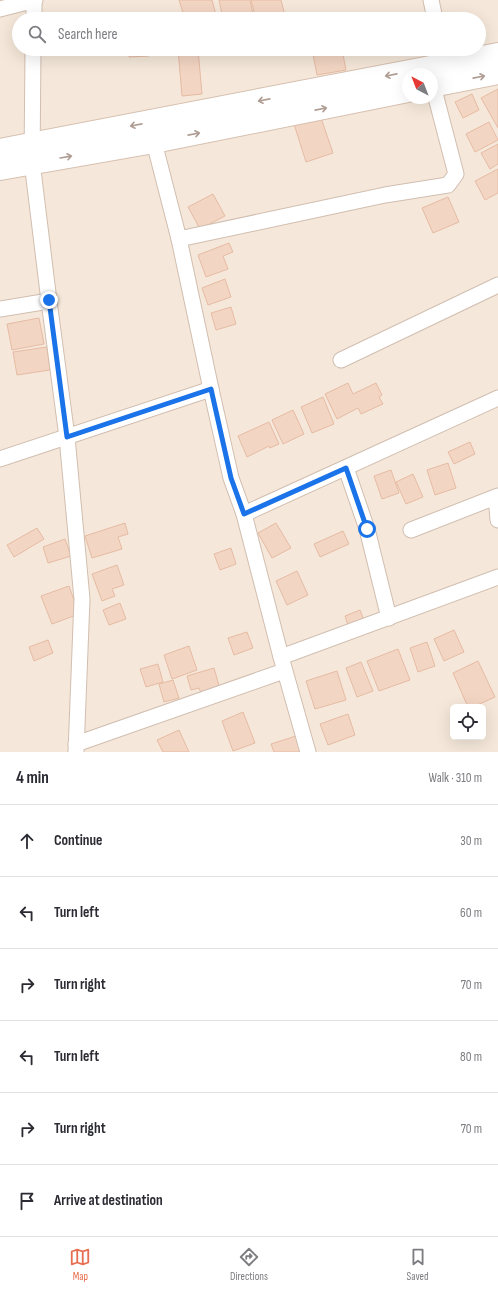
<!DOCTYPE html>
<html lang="en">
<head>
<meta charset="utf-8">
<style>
  :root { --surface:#fff; --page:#f2f2f3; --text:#2b2b33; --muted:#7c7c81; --line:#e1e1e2; --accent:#e76f51 }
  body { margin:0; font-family:"Sofia Sans Condensed",sans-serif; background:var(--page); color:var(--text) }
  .controls { position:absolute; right:12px; bottom:12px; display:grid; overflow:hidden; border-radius:6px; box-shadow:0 4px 16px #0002 }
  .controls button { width:36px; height:36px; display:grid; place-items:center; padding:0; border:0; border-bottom:1px solid var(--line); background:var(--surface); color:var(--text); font:20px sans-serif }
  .compass { position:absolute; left:402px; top:68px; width:36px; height:36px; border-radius:50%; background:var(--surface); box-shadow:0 4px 16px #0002; rotate:318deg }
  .stop { position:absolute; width:12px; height:12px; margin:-9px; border:3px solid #1a73e8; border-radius:50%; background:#fff }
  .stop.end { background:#1a73e8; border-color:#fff; box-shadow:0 1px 4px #0008 }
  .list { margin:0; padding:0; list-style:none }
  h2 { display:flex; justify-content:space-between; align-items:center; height:52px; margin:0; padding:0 16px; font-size:17px }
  h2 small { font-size:13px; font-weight:400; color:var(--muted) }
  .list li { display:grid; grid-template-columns:26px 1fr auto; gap:12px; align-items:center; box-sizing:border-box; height:72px; padding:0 16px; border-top:1px solid var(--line) }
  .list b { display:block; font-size:15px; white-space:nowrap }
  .list em { font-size:13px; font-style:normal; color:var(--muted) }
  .icon { flex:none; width:22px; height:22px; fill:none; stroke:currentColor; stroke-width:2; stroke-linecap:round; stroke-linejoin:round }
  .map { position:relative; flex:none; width:498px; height:752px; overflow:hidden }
  .search { position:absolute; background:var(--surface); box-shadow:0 4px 16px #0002; left:12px; right:12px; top:12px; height:44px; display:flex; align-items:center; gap:10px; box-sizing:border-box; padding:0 14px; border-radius:22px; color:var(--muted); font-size:15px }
  .sheet { height:484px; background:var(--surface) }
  nav { display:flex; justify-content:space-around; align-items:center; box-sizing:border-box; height:56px; border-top:1px solid var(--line); background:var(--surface); font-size:11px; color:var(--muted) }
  nav a { display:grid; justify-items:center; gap:2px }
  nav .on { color:var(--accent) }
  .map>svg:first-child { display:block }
  .residential { fill:#f5e8da; fill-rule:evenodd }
  .building { fill:#f3d5c3; stroke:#e6bba3 }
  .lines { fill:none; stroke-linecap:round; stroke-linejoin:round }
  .street-casing { stroke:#d1beb0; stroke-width:17 }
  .secondary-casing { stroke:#d6c0b0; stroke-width:24 }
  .street { stroke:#fff; stroke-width:15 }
  .secondary { stroke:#fff; stroke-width:22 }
  .oneway { stroke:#af9d94 }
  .route { stroke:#1a73e8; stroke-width:5 }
</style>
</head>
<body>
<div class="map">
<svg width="498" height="752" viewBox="0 0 498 752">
  <rect width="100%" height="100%" fill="#fdf6ec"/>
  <!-- residential -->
  <path class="residential" d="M0,0H498V752H0ZM19,19H479V49H19ZM408,74H432V98H408ZM453,707H483V737H453Z"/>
  <!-- building -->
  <g class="building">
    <path d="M179,0H212L216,15L201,19H185Z"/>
    <path d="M219,0H250L254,19H223Z"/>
    <path d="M251,0H281L286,19H256Z"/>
    <path d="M129,49H149V56L129,57Z"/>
    <path d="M178,49H198L202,94L182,96Z"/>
    <path d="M312,49H342L346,70L317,75Z"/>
    <path d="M498,89V128L481,98Z"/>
    <path d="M472,94L479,110L463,118L455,102Z"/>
    <path d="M320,115L333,153L306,162L294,124Z"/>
    <path d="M489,122L498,140L475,152L466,134Z"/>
    <path d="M498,144V164L490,169L481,153Z"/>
    <path d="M498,169V193L485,200L475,181Z"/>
    <path d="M213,194L225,216L200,229L188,207Z"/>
    <path d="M448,197L459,222L433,233L422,208Z"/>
    <path d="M229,243L233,252L223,256L228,269L206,277L198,255Z"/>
    <path d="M225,279L231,297L208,305L202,288Z"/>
    <path d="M231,307L236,324L216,330L211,313Z"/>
    <path d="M39,318L44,344L12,350L7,324Z"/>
    <path d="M47,347L50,370L17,375L13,352Z"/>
    <path d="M348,383L353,394L376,383L382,395L379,397L383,404L361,414L358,408L337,419L325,394Z"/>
    <path d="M323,397L334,424L312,433L301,407Z"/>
    <path d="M293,410L304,434L283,444L272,420Z"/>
    <path d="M269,422L279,444L270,448L269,446L247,457L238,436Z"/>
    <path d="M470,442L475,454L454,464L448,452Z"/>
    <path d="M448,463L456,488L435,495L427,470Z"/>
    <path d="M391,470L399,493L382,499L374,476Z"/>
    <path d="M413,474L423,497L406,504L396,482Z"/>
    <path d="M125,523L128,534L118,537L122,549L92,558L85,536Z"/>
    <path d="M276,523L291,548L272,558L258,533Z"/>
    <path d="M37,528L44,539L14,557L7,545Z"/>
    <path d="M343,531L349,544L320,557L314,544Z"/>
    <path d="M65,539L71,556L48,563L43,547Z"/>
    <path d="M231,548L236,564L220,570L214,554Z"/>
    <path d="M117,565L124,585L112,589L115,596L102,601L92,574Z"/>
    <path d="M297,571L308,595L287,605L276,581Z"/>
    <path d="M69,586L79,614L52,624L41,596Z"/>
    <path d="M120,603L126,619L109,625L103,610Z"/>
    <path d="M360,610L365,623L349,629L345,616Z"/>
    <path d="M454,630L464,652L444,661L434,639Z"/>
    <path d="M247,632L253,648L234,655L228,638Z"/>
    <path d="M48,640L53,653L34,661L29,647Z"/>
    <path d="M427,642L435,666L418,672L410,648Z"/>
    <path d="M189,646L197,670L172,679L164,655Z"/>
    <path d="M398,649L410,680L379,691L367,661Z"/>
    <path d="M478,661L495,697L473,707H468L453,673Z"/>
    <path d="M361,662L373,691L357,697L346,668Z"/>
    <path d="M158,664L163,682L146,687L140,669Z"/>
    <path d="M214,668L220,689L202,695L199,688L191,690L187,676Z"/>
    <path d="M337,671L346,700L315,709L306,681Z"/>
    <path d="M173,680L179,698L164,702L159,684Z"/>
    <path d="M243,712L255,743L233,751L222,721Z"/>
    <path d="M348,714L355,735L328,745L320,724Z"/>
    <path d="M179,730L189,752H163L157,740Z"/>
    <path d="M299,735L304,752H274L271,744Z"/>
  </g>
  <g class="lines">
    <defs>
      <g id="street">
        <path d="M431,0L435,19"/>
        <path d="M0,9L35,0"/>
        <path d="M34,19V0"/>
        <path d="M33,49L32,162L49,301L67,437L82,599L76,752"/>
        <path d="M441,49L445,72"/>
        <path d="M154,142L179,239L211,389L231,478L244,514L281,657L308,752"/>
        <path d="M179,239L385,195L448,185L456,174L433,86"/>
        <path d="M0,309L49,301"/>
        <path d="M341,360L498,285"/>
        <path d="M0,459L211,389"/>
        <path d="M346,468L367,529L389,618"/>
        <path d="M496,497L498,520"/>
        <path d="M244,514L498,398"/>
        <path d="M411,530L498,496"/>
        <path d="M281,657L498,577"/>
        <path d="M76,744L284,671"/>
      </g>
      <g id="secondary">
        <path d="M432,86L498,73"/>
        <path d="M0,150L498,54"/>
        <path d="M0,169L154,142L408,91"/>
      </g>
    </defs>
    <!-- street casing -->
    <use href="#street" class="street-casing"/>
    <!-- secondary casing -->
    <use href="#secondary" class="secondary-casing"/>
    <!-- street -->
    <use href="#street" class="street"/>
    <!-- secondary -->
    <use href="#secondary" class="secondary"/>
  </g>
  <!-- one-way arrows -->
  <defs><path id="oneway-shaft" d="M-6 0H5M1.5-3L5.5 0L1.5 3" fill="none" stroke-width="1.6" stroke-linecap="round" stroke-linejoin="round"/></defs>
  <g class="oneway">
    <use href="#oneway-shaft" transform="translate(391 75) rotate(169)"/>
    <use href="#oneway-shaft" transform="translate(479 77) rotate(-11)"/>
    <use href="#oneway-shaft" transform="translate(264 100) rotate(169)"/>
    <use href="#oneway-shaft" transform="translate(321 109) rotate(-11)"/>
    <use href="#oneway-shaft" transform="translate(136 125) rotate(169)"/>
    <use href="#oneway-shaft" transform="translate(194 134) rotate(-11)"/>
    <use href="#oneway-shaft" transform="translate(66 157) rotate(-10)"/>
  </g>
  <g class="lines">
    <!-- route -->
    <path class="route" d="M49,300L67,437L211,389L231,478L244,514L346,468L367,529"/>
  </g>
</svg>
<div class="controls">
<button><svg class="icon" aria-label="locate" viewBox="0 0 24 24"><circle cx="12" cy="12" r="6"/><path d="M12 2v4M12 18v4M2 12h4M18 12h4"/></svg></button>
</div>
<svg class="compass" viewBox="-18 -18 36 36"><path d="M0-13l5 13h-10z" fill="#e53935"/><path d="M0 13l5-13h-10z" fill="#7c7c81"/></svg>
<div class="stop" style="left:367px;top:529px"></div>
<div class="stop end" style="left:49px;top:300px"></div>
<div class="search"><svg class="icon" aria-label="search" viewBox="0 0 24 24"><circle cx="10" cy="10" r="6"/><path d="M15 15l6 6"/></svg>Search here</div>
</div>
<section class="sheet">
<h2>4 min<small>Walk · 310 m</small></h2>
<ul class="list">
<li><svg class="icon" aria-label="ahead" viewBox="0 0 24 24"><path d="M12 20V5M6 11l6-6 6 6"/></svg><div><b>Continue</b></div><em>30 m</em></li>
<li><svg class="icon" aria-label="left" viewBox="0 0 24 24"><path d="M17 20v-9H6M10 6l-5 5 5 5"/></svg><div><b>Turn left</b></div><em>60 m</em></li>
<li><svg class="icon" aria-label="right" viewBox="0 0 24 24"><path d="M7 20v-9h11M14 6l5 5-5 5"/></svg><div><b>Turn right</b></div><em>70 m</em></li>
<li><svg class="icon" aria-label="left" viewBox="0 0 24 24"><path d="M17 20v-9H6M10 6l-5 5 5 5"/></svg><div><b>Turn left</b></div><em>80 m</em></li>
<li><svg class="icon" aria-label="right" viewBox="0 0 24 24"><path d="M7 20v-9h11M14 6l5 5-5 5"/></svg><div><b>Turn right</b></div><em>70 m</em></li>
<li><svg class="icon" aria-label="arrive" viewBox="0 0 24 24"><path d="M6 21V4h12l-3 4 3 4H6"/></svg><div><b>Arrive at destination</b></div></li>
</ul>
</section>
<nav>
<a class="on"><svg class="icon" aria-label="map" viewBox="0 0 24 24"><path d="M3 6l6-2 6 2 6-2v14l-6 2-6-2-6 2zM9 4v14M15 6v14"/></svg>Map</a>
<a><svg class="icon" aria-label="directions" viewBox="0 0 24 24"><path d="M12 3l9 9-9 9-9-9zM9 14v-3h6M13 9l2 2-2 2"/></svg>Directions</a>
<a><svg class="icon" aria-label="saved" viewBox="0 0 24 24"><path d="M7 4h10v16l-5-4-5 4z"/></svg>Saved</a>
</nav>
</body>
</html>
